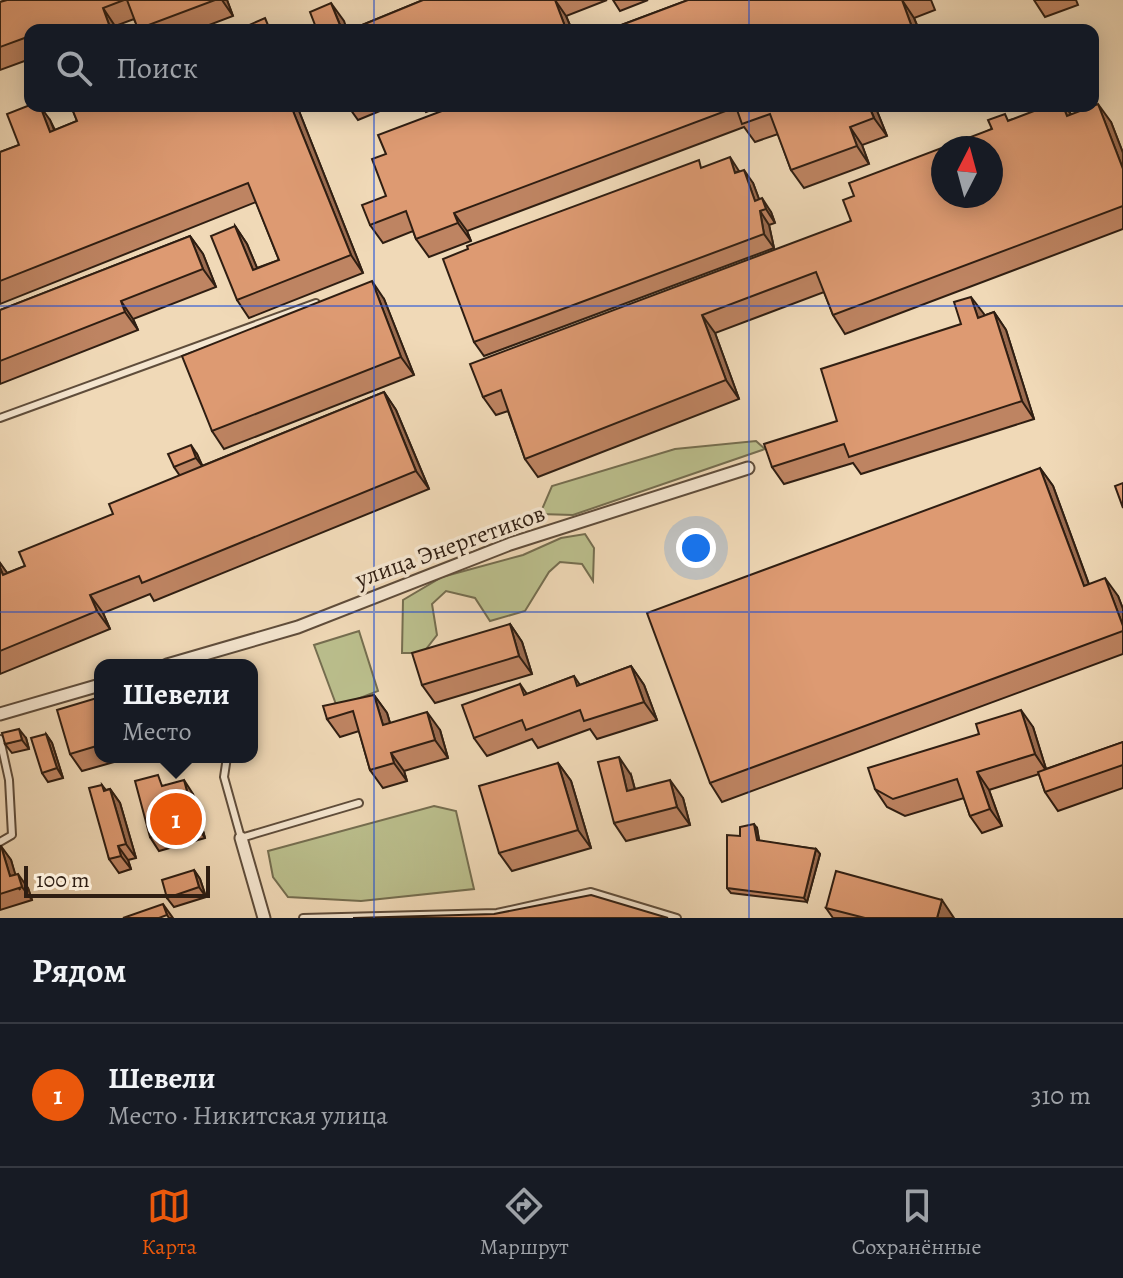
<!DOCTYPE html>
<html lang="ru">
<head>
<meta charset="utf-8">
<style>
  :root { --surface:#171b24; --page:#20242c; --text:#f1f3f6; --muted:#9ea1a6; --line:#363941; --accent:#ea580c }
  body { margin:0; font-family:Alegreya,serif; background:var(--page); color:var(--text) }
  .compass { position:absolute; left:931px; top:136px; width:72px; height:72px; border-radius:50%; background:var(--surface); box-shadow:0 4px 20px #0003; rotate:6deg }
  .scale { position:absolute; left:24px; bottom:20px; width:186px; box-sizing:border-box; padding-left:8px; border:4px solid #2f1e12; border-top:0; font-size:22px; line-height:28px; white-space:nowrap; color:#2f1e12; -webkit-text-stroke:6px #f5e6d0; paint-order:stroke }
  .you { position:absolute; left:696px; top:548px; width:28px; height:28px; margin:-20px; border:6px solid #fff; border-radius:50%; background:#1a73e8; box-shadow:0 0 0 12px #1a73e833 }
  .badge { display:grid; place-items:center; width:52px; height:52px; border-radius:50%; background:var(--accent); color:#fff; font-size:26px; font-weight:700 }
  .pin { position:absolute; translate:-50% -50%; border:4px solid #fff; box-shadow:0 2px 8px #0006 }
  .popup { position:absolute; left:94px; top:659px; width:164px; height:104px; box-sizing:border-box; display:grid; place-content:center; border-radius:16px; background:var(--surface); filter:drop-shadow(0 2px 6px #0005); font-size:26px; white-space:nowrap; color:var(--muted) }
  .popup b { font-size:30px; color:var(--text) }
  .popup::after { content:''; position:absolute; left:50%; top:100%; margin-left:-16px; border:16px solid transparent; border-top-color:var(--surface) }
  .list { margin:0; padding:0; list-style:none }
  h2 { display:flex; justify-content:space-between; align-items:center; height:104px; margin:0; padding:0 32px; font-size:34px }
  h2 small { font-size:26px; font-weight:400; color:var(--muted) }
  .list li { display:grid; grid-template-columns:52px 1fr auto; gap:24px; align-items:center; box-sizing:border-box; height:144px; padding:0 32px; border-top:2px solid var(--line) }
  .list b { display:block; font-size:30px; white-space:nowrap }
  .list p { margin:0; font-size:26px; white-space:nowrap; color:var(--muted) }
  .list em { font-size:26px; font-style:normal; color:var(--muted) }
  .icon { flex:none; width:44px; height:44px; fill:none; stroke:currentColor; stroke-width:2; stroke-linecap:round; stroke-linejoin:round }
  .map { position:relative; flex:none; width:1123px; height:918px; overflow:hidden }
  .search { position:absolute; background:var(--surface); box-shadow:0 4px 20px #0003; left:24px; right:24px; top:24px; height:88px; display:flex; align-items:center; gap:20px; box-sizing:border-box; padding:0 28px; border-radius:16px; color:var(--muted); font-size:30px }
  .sheet { height:248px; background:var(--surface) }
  nav { display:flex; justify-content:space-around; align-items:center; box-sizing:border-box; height:112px; border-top:2px solid var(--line); background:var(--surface); font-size:22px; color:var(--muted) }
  nav a { display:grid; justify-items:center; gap:4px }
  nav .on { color:var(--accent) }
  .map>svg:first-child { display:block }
  .green { fill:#bbbf8d; stroke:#756e50; stroke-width:2 }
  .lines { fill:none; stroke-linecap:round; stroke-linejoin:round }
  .lane-casing { stroke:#5f4d3b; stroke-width:10 }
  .street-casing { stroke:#5f4d3b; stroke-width:15 }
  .lane { stroke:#f5e6d0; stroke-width:6 }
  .street { stroke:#f5e6d0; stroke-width:11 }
  .wall { fill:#be8462; stroke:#2f1e12; stroke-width:2 }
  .shaded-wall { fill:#9b6c50; stroke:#2f1e12; stroke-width:2 }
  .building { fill:#dd9a72; stroke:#2f1e12; stroke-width:2; fill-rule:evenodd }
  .grid { fill:none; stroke:#1d4ed8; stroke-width:2; stroke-opacity:0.55 }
  .labels { text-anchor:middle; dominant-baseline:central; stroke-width:7; stroke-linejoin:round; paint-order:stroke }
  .street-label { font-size:24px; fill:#2f1e12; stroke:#f5e6d0 }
</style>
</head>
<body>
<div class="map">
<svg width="1123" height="918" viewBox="0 0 1123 918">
  <rect width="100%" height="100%" fill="#f0d9b7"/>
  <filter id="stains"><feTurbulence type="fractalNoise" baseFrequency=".0025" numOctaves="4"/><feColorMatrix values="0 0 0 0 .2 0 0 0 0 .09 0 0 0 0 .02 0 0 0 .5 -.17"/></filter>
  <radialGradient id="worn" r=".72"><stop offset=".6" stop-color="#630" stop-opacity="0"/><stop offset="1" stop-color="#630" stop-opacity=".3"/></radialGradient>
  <!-- green -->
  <g class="green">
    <path d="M756,441L765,449L573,515L540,514L552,486L675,449Z"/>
    <path d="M585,534L594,548L593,581L582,564L560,562L549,572L525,611L490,621L475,598L446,591L432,604L437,635L423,653H402L403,600L442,577L523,555L561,538Z"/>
    <path d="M359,631L378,691L337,707L314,645Z"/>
    <path d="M434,806L456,811L474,889L361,901L288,897L273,877L268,851Z"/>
  </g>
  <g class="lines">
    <defs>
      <g id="lane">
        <path d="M0,418L316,303"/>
        <path d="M0,739L9,780L12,835L0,842"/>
        <path d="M227,757L224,777L241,838L359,803"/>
        <path d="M303,918L497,913L591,892L677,918"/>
      </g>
      <g id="street">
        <path d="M167,665L298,627L510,544L748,468"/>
        <path d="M0,714L100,685"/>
        <path d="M241,838L264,918"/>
      </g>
    </defs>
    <!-- lane casing -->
    <use href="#lane" class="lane-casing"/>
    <!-- street casing -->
    <use href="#street" class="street-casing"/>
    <!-- lane -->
    <use href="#lane" class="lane"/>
    <!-- street -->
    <use href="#street" class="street"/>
  </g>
  <!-- wall -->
  <g class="wall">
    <path d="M7,0H227L233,16L196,30H139L134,19L115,26L117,30H30V59L0,70V2Z"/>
    <path d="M423,0H607L566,16L572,30H350Z"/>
    <path d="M613,0H648L620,11Z"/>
    <path d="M688,0H931L935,10L914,18L919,30H608Z"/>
    <path d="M1034,0H1076L1078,5L1045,17Z"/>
    <path d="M71,106H297L363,273L249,318L237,300L235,226L247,244L257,268L279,260L256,202L0,304V152L19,145L50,120L55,130L77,121Z"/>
    <path d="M348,106H392L358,120Z"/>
    <path d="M422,106H442L426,112Z"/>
    <path d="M455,106H875L887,136L862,145L869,164L804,188L791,170L778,134L755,142L744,127L467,231L471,241L429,257L416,239L413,231L383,243L370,225L386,196V154Z"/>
    <path d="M1065,106L1071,114L1111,122L1123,153V229L845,334L833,315L824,292L715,333L739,399L538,477L525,459L508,411L496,415L483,397L851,221L854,196L1010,120Z"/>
    <path d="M704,167L739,171L753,183L759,199L771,212L775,223L769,225L774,248L484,356L474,342Z"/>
    <path d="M190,236L203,254L216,287L133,319L138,330L0,384V310Z"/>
    <path d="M384,299L414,375L224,449L212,431Z"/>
    <path d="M994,312L1006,330L1034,419L861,474L853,463L784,484L772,467L837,421L961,324Z"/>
    <path d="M384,392L396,410L429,489L154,601L150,594L103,613L110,629L0,674V563L7,573L25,566L180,476L174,467L197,454L202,466Z"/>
    <path d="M1040,468L1053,486L1089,584L1118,596L1123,609V654L722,802L710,783Z"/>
    <path d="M510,624L522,642L532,674L435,703L422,685Z"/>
    <path d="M631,666L644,685L657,720L597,739L590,729L538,748L532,739L487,756L474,738L520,684L527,694L574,676L580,685Z"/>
    <path d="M374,695L387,713L390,723L440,730L448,758L404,771L407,781L383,788L370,770L359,731L340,737L327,719Z"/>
    <path d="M100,697V757H132L82,771L70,754Z"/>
    <path d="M1033,727L1046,769L1123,742V788L1058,811L1045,792L1039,774L989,790L1002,826L982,833L970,816L964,798L905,816L887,807L875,789L979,734Z"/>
    <path d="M46,734L52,743L63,778L48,782L42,773Z"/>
    <path d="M26,738L29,749L12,753L5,744Z"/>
    <path d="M558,763L571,781L591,848L512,871L499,853Z"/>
    <path d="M631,775L635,789L683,798L690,825L626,841L614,823Z"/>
    <path d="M102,785L106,790L110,789L120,803L136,858L128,860L131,869L119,873L109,859Z"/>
    <path d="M166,785L193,794L205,838L159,851L150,837Z"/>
    <path d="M757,828L759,841L816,849L820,854L807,902L731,893L727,888L740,836Z"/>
    <path d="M0,846L11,860L15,875L28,888L32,900L0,910Z"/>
    <path d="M194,870L200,879L206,897L174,907L167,898Z"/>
    <path d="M826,908L954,918H833Z"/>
  </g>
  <!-- shaded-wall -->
  <g class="shaded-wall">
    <path d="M222,0H227L233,16Z"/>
    <path d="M555,0L566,16L572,30L566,29Z"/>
    <path d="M902,0L914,18L919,30H913Z"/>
    <path d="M331,3L344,21L347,30H342Z"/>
    <path d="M103,8L115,26L117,30H111Z"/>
    <path d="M1098,104L1111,122L1123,153V169Z"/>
    <path d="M40,106L50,120L62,150L50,132Z"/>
    <path d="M291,106H297L363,273L351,255Z"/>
    <path d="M869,106H875L887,136L874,118Z"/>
    <path d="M1063,106H1065L1074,119L1067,116Z"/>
    <path d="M850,127L862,145L869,164L857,146Z"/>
    <path d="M730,157L739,171L735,173Z"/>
    <path d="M744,170L753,183L763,210L755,201Z"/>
    <path d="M762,198L771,212L775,223L766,209Z"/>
    <path d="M760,211L769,225L774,248L764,234Z"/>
    <path d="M454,213L467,231L471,241L458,223Z"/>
    <path d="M235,226L247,244L265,287L253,270Z"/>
    <path d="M190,236L203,254L216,287L203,269Z"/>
    <path d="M372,281L384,299L414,375L401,357Z"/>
    <path d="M971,297L984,314L990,335L978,318Z"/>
    <path d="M121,301L133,319L138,330L125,312Z"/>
    <path d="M994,312L1006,330L1034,419L1022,401Z"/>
    <path d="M702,315L715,333L739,399L726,380Z"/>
    <path d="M384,392L396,410L429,489L416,471Z"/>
    <path d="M191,445L197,454L203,467L196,458Z"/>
    <path d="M1040,468L1053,486L1096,604L1084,586Z"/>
    <path d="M0,563L8,574L3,575L0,568Z"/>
    <path d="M1105,578L1118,596L1123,609V626Z"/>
    <path d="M90,595L103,613L110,629L97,611Z"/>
    <path d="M510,624L522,642L532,674L519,656Z"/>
    <path d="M631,666L644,685L657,720L644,702Z"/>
    <path d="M374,695L387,713L396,743L383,725Z"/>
    <path d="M1021,710L1033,727L1047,772L1035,754Z"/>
    <path d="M427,712L440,730L448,758L435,740Z"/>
    <path d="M19,729L26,738L29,749L22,740Z"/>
    <path d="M46,734L52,743L63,778L57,768Z"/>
    <path d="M391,753L404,771L407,781L394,763Z"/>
    <path d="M619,757L631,775L640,809L627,791Z"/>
    <path d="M558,763L571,781L591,848L578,830Z"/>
    <path d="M977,772L989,790L1002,826L990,809Z"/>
    <path d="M184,780L193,794L205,838L196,825Z"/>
    <path d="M670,780L683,798L690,825L677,807Z"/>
    <path d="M110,789L120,803L136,858L126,844Z"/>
    <path d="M754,824L757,828L760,845L757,840Z"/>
    <path d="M1,846L11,860L20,890L10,876Z"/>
    <path d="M118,846L128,860L131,869L121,856Z"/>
    <path d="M816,849L820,854L807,902L804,898Z"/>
    <path d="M194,870L200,879L206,897L199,887Z"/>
    <path d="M18,874L28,888L32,900L22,887Z"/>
    <path d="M942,900L954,918H937Z"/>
    <path d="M163,904L173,918H169L167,915Z"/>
  </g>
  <!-- building -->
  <g class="building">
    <path d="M7,0H124L103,8L111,30H56L54,27L46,30H30V36L0,47V2Z"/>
    <path d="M127,0H215L138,29Z"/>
    <path d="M423,0H555L566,29L350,30Z"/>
    <path d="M688,0H902L913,30H608Z"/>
    <path d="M331,3L342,30H317L310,12Z"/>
    <path d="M265,18L270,30H238Z"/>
    <path d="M1098,104L1123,169V206L833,315L816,272L702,315L726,380L525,459L501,390L483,397L470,364L851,221L843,200L854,196L849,183L992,129L988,120L1005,114L1008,121L1047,106H1063L1067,116ZM943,148H991V196H943Z"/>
    <path d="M30,105L40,106L50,132L77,121L71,106H111V108L116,106H291L351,255L237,300L211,236L235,226L253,270L279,260L248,183L0,281V152L19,145L7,114Z"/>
    <path d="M455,106H869L874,118L850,127L857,146L791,170L770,114L742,124L736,107L454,213L458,223L416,239L406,211L370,225L362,205L386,196L372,159L386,154L378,135Z"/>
    <path d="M730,157L735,173L744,170L755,201L762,198L766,209L760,211L764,234L474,342L443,259L468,249L467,246L699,160L701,168Z"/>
    <path d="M190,236L203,269L121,301L125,312L0,361V310Z"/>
    <path d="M372,281L401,357L212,431L182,356Z"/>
    <path d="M971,297L978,318L994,312L1022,401L849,457L844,444L772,467L764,444L837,421L821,369L961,324L954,302Z"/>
    <path d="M384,392L416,471L142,583L139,576L90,595L97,611L0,651V568L3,575L25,566L19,552L113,514L109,504Z"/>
    <path d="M191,445L196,458L174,467L168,454Z"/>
    <path d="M1040,468L1084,586L1105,578L1123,626V631L710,783L647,613Z"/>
    <path d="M1123,483V508L1115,486Z"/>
    <path d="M510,624L519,656L422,685L412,653Z"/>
    <path d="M631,666L644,702L584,721L580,710L526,730L522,720L474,738L462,705L520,684L524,695L574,676L577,686Z"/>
    <path d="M374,695L383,725L427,712L435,740L391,753L394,763L370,770L353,711L327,719L323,706Z"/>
    <path d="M100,697V745L70,754L57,710Z"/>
    <path d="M1021,710L1035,754L977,772L990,809L970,816L957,779L893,799L875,789L868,768L979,734L976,724Z"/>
    <path d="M19,729L22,740L5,744L2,733Z"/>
    <path d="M46,734L57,768L42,773L31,738Z"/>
    <path d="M1123,742V765L1045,792L1038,772Z"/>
    <path d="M619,757L627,791L670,780L677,807L614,823L598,762Z"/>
    <path d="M558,763L578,830L499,853L479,786Z"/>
    <path d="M158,775L162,786L184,780L196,825L150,837L135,781Z"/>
    <path d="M102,785L104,791L110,789L126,844L118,846L121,856L109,859L89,788Z"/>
    <path d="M754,824L757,840L816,849L804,898L727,888V835L740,836V827Z"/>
    <path d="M0,846H1L10,876L18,874L22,887L0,894Z"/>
    <path d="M194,870L199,887L167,898L162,880Z"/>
    <path d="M836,871L942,900L937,918H865L826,908Z"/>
    <path d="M591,895L668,918H353L494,914Z"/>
    <path d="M163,904L167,915L159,918H123Z"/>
  </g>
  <!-- grid -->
  <path class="grid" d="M374,0V30M749,0V30M374,106V918M749,106V918M0,306H1123M0,612H1123"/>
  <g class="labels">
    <!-- street labels -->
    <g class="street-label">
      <text transform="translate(450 546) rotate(-20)">улица Энергетиков</text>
    </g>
  </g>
  <rect width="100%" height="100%" filter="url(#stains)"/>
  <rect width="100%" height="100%" fill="url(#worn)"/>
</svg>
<svg class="compass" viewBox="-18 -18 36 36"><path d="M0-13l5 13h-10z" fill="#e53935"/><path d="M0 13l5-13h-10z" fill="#9ea1a6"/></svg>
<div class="scale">100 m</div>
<div class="you"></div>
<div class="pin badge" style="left:176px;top:819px">1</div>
<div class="popup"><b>Шевели</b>Место</div>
<div class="search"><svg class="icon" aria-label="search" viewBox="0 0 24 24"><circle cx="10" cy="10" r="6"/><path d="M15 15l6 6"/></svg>Поиск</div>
</div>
<section class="sheet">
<h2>Рядом<small></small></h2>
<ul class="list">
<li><span class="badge">1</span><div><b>Шевели</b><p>Место · Никитская улица</p></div><em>310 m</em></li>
</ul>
</section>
<nav>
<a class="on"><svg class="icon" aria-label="map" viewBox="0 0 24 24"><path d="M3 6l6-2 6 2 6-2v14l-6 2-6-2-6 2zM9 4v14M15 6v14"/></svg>Карта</a>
<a><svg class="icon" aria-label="directions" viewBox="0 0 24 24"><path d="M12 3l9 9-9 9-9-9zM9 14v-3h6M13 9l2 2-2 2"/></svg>Маршрут</a>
<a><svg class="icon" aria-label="saved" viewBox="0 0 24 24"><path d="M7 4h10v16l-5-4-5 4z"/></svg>Сохранённые</a>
</nav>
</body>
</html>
